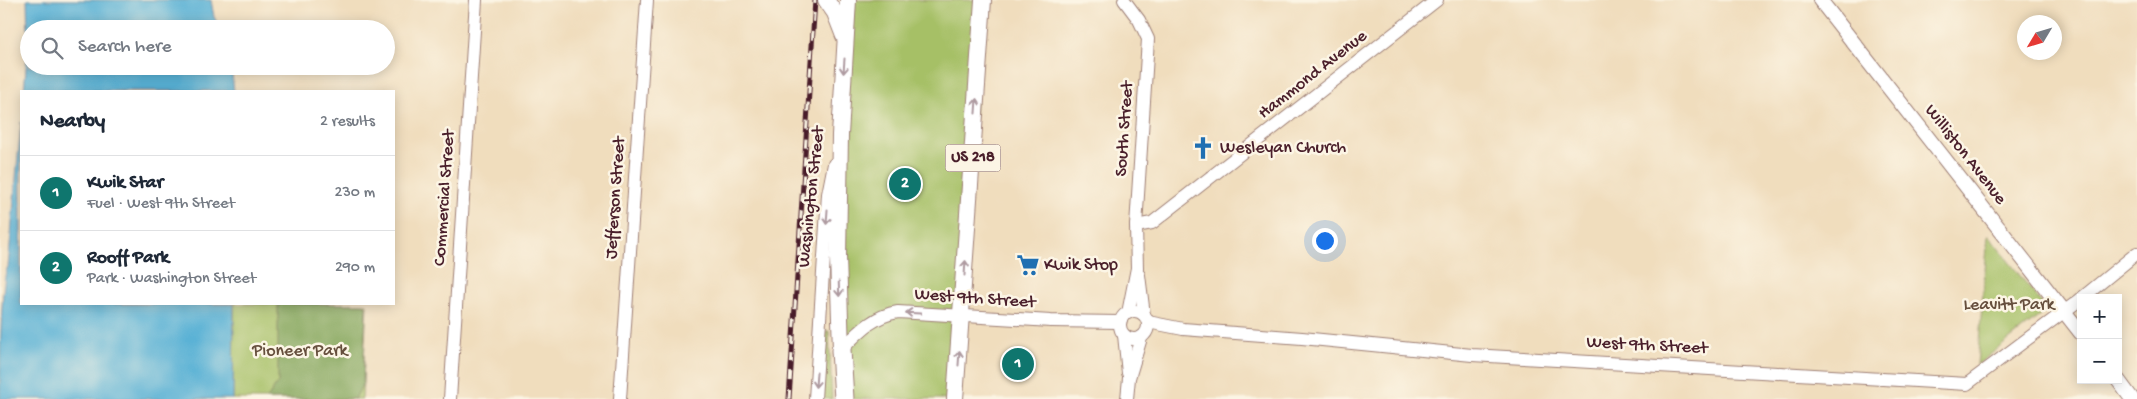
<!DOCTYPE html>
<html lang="en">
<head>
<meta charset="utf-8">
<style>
  :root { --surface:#fff; --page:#f2f2f3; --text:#1f2937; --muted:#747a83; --line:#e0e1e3; --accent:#0f766e }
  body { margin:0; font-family:"Gochi Hand",sans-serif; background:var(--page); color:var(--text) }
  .controls { position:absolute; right:15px; bottom:15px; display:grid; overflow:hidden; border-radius:0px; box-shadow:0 2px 12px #0003 }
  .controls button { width:45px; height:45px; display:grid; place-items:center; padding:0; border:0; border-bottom:1px solid var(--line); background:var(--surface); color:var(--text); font:25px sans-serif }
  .compass { position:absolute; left:2017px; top:15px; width:45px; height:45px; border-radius:50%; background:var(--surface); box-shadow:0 2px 12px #0003; rotate:232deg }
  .you { position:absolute; left:1324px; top:240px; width:18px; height:18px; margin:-12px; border:4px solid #fff; border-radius:50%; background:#1a73e8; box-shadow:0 0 0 8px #1a73e833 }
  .badge { display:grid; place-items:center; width:32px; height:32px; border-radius:50%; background:var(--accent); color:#fff; font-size:16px; font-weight:700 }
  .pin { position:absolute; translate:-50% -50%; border:2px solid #fff; box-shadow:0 1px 5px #0006 }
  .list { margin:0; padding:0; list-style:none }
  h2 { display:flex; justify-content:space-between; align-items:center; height:65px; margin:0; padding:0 20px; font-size:21px }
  h2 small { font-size:16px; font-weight:400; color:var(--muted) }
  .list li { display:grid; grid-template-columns:32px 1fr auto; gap:15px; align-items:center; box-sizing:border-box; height:75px; padding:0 20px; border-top:1px solid var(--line) }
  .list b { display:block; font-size:19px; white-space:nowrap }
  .list p { margin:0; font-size:16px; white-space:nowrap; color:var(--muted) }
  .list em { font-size:16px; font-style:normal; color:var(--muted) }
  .icon { flex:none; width:28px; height:28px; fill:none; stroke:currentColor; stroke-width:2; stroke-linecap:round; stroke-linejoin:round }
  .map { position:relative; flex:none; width:2137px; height:399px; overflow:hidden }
  .search { position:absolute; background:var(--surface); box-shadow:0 2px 12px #0003; left:20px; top:20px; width:375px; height:55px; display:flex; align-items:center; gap:12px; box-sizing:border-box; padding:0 18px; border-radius:28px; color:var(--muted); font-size:19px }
  .panel { position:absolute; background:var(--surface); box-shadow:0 2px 12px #0003; left:20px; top:90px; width:375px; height:215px; border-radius:0px }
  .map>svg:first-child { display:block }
  .green { fill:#a6c066; stroke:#787048 }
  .forest { fill:#84a65b; stroke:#676243 }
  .water { fill:#58b1d5; stroke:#516880 }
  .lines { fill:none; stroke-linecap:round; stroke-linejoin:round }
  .tertiary-casing { stroke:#9d7e74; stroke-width:14 }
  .secondary-casing { stroke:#9d7e74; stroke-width:16 }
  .trunk-casing { stroke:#9d7e74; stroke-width:18 }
  .motorway-casing { stroke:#9d7e74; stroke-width:21 }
  .tertiary { stroke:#fff; stroke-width:12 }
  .secondary { stroke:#fff; stroke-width:14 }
  .trunk { stroke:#fff; stroke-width:16 }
  .motorway { stroke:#fff; stroke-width:19 }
  .rail-casing { stroke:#4a1f2b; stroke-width:5 }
  .rail { stroke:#fcf5e5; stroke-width:3; stroke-dasharray:9; stroke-linecap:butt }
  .oneway { stroke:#ae9aa0 }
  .labels { text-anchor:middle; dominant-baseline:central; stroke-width:5; stroke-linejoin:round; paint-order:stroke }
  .shield { fill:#fcf5e5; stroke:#7f5f63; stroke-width:1 }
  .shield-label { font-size:16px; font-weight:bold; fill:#4a1f2b }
  .street-label { font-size:18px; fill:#4a1f2b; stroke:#fcf5e5 }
  .poi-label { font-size:18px; fill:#4a1f2b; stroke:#fcf5e5; text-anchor:start }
  .park-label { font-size:18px; fill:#664f3d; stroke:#fcf5e5 }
</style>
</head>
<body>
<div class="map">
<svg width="2137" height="399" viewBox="0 0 2137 399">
  <rect width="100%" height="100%" fill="#fcf5e5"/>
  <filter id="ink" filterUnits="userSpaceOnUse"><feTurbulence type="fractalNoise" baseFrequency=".02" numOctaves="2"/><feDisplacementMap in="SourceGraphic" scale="10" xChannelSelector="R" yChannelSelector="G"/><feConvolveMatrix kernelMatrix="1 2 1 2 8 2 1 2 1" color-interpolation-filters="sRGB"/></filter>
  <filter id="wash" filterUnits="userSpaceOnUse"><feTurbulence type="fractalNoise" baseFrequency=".0096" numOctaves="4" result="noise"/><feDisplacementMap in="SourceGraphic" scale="20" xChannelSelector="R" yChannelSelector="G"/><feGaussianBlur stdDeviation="1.12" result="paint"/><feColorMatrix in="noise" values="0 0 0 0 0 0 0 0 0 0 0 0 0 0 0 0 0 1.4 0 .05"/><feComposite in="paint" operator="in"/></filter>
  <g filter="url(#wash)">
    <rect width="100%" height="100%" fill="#f0ddbd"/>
    <!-- green -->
    <g class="green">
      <path d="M848,0H983L955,399H843Z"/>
      <path d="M1988,235L2047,310L1977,365Z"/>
      <path d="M234,304H367L362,399H233Z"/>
      <path d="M826,331H829L832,399H822Z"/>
    </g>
    <!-- forest -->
    <path class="forest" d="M278,304H363L366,306L363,383L355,399H267L278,382Z"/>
    <!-- water -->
    <g class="water">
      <path d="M27,0H211L214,17L221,29H29V66H231L234,91H24L28,44Z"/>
      <path d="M21,122V304H234L233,399H0C0,379 0,276 8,267Z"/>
    </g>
  </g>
  <g filter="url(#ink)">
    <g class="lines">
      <defs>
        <g id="tertiary">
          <path d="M1124,0L1139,20L1148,39L1136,226L1137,268L1128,313"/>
          <path d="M1136,226L1152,223L1437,0"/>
          <path d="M1139,275L1144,315"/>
          <path d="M2082,298L2137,253"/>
          <circle cx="1134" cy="325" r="14"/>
          <path d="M1148,322L1183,329L1302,338L1472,355L1967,384L2081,299"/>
          <path d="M1124,335L1128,373"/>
          <path d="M841,350C859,332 873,316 898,312L1051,321L1120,322"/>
          <path d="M450,399L476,0"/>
          <path d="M620,399L647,0"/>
          <path d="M815,399L828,194L834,164"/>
          <path d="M1127,399L1129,378L1141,338"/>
        </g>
        <g id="secondary">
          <path d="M1820,0L2081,333"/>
          <path d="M2118,380L2132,399"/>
        </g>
        <g id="trunk">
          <path d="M826,0L835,13L844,36"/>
          <path d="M841,350L838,257L840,135L848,0"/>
          <path d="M955,399L983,0"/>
        </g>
        <path id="motorway" d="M841,350L844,399"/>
      </defs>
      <!-- tertiary casing -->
      <use href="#tertiary" class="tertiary-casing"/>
      <!-- secondary casing -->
      <use href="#secondary" class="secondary-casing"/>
      <!-- trunk casing -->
      <use href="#trunk" class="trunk-casing"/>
      <!-- motorway casing -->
      <use href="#motorway" class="motorway-casing"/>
      <!-- tertiary -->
      <use href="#tertiary" class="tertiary"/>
      <!-- secondary -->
      <use href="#secondary" class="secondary"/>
      <!-- trunk -->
      <use href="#trunk" class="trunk"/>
      <!-- motorway -->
      <use href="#motorway" class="motorway"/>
      <defs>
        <path id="rail" d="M789,399L815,0"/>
      </defs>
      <!-- rail casing -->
      <use href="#rail" class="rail-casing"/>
      <!-- rail -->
      <use href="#rail" class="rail"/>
    </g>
    <!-- one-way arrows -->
    <defs><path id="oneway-shaft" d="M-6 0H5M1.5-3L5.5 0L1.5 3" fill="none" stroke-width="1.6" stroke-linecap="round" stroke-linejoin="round" transform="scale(1.25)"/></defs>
    <g class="oneway">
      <use href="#oneway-shaft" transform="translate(844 66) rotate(94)"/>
      <use href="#oneway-shaft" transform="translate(976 106) rotate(-86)"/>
      <use href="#oneway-shaft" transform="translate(827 217) rotate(94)"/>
      <use href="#oneway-shaft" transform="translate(965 268) rotate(-86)"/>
      <use href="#oneway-shaft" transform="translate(839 289) rotate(88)"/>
      <use href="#oneway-shaft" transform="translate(913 313) rotate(-177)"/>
      <use href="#oneway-shaft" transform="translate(959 358) rotate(-86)"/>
      <use href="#oneway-shaft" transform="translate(816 380) rotate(94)"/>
    </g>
  </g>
  <!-- icons -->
  <defs>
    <symbol id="church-bare" viewBox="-9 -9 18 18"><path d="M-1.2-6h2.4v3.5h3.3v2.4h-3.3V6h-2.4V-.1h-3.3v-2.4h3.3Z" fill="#1f6fb2" stroke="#fcf5e5" stroke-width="2.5" paint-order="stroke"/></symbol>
    <symbol id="supermarket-bare" viewBox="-9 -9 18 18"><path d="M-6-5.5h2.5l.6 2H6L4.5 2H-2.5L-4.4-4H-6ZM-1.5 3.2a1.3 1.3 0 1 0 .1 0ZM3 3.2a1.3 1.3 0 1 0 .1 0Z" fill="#1f6fb2" stroke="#fcf5e5" stroke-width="2.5" paint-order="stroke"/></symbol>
  </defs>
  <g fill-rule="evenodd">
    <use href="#church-bare" x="1187" y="132" width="32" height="32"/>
    <use href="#supermarket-bare" x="1012" y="249" width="32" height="32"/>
  </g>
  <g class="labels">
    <!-- shield labels -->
    <rect class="shield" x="945.5" y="144.5" width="55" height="27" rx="4"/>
    <g class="shield-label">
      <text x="973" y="158">US 218</text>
    </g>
    <!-- street labels -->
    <g class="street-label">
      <text transform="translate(1313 75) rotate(-38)">Hammond Avenue</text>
      <text transform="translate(1125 129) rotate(-86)">South Street</text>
      <text transform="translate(1965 155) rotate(52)">Williston Avenue</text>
      <text transform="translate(812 197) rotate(-84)">Washington Street</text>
      <text transform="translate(445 198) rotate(-86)">Commercial Street</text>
      <text transform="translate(616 198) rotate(-86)">Jefferson Street</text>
      <text transform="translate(975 299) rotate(4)">West 9th Street</text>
      <text transform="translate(1647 346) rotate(3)">West 9th Street</text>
    </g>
    <!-- poi labels -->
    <g class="poi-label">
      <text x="1220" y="148">Wesleyan Church</text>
      <text x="1044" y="265">Kwik Stop</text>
    </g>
    <!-- park labels -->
    <g class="park-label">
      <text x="2009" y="305">Leavitt Park</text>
      <text x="300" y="351">Pioneer Park</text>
    </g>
  </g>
</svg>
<div class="controls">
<button>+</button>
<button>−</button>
</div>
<svg class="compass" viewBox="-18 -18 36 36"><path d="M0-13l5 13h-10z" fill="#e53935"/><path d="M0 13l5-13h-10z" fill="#747a83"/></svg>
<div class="you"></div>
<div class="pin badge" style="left:1018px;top:364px">1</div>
<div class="pin badge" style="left:905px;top:184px">2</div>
<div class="search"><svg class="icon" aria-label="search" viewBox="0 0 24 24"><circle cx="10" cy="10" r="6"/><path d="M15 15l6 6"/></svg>Search here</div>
<section class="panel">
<h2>Nearby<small>2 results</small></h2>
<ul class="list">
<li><span class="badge">1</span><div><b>Kwik Star</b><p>Fuel · West 9th Street</p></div><em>230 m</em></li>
<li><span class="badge">2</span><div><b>Rooff Park</b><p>Park · Washington Street</p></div><em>290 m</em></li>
</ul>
</section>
</div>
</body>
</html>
